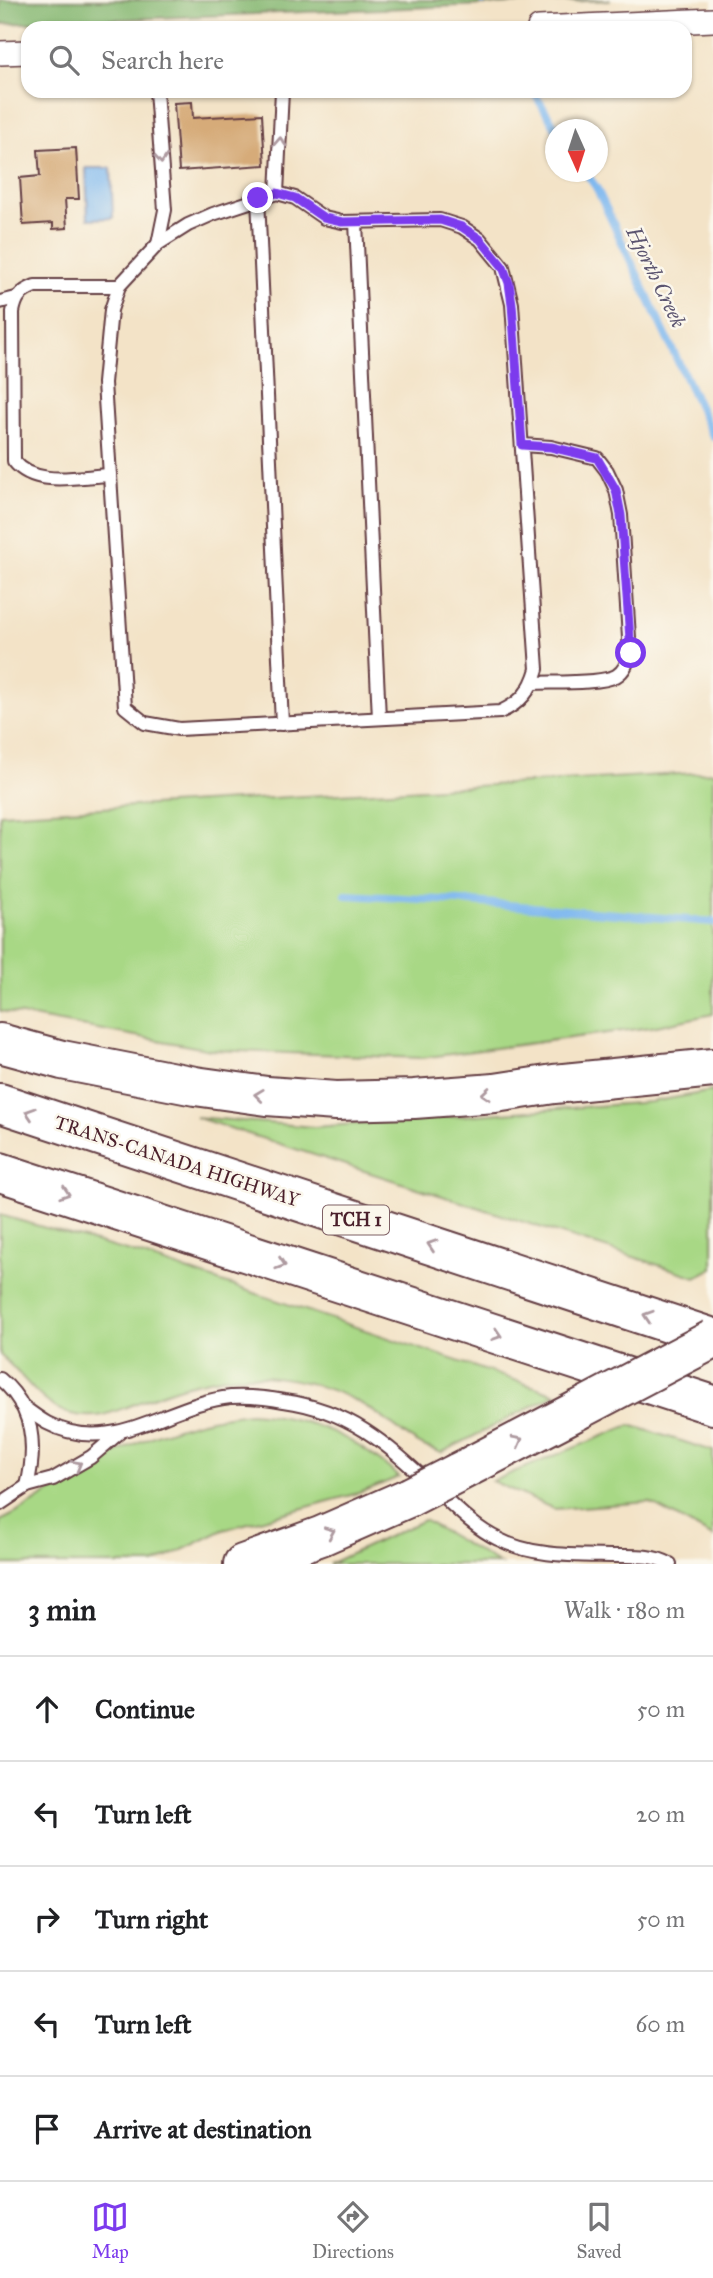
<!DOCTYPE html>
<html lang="en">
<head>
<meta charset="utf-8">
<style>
  :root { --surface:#fff; --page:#f2f2f2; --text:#202124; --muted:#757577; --line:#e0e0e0; --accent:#7c3aed }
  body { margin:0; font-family:"IM FELL Great Primer",serif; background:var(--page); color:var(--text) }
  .compass { position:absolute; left:545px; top:119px; width:63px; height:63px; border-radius:50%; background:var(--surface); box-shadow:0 2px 5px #0004; rotate:177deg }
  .stop { position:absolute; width:21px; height:21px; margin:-16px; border:5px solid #7c3aed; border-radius:50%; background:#fff }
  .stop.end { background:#7c3aed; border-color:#fff; box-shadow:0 2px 7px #0008 }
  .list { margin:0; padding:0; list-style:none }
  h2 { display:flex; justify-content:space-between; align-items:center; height:91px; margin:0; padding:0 28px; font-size:30px }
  h2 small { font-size:23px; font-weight:400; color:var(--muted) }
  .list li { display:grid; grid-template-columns:46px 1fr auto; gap:21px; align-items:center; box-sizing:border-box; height:105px; padding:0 28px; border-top:2px solid var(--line) }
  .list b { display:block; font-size:26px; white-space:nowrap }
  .list em { font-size:23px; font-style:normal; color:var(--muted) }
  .icon { flex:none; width:38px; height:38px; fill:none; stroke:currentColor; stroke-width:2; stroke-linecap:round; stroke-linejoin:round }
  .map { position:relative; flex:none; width:713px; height:1564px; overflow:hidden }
  .search { position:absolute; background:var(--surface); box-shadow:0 2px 5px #0004; left:21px; right:21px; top:21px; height:77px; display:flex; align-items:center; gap:18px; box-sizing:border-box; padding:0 24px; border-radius:21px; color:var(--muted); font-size:26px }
  .sheet { height:616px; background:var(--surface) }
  nav { display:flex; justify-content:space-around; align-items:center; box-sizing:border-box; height:98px; border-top:2px solid var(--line); background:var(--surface); font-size:19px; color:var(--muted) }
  nav a { display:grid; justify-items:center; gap:4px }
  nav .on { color:var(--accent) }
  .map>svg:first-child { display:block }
  .green { fill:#a8d885; stroke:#797c58; stroke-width:2 }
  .forest { fill:#86b872; stroke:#686c4e; stroke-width:2 }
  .water { fill:#7eb8ef; stroke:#646c8d; stroke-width:2 }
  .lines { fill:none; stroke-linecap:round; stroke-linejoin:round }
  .stream { stroke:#7eb8ef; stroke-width:8 }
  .building { fill:#d6ab79 }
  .service-casing { stroke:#633c42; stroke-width:16 }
  .minor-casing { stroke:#633c42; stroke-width:26 }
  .motorway-casing { stroke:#633c42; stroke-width:42 }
  .service { stroke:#fff; stroke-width:12 }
  .minor { stroke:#fff; stroke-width:23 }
  .motorway { stroke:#fff; stroke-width:38 }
  .motorway-bridge-casing { stroke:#633c42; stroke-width:42; stroke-linecap:butt }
  .motorway-bridge { stroke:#fff; stroke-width:38 }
  .oneway { stroke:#ae9aa0 }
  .route { stroke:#7c3aed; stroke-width:9 }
  .labels { text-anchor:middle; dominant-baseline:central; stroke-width:5; stroke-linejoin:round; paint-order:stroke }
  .shield { fill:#fbf7ec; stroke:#7f6065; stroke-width:2 }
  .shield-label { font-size:18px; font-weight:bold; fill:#4a1f2b }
  .street-label { font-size:19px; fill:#4a1f2b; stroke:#fbf7ec }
  .water-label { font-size:21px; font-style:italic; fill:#5c5570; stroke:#fbf7ec }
</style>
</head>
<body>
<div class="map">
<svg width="713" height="1564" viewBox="0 0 713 1564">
  <rect width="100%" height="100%" fill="#fbf7ec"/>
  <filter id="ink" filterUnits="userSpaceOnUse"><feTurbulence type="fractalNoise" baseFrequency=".0143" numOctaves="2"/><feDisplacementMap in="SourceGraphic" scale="14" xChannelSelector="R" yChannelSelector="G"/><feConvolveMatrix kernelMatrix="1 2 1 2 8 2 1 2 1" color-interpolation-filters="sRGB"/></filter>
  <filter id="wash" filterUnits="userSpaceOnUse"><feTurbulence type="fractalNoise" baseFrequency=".00686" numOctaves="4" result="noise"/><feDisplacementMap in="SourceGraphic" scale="28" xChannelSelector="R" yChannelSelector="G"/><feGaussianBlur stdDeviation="1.57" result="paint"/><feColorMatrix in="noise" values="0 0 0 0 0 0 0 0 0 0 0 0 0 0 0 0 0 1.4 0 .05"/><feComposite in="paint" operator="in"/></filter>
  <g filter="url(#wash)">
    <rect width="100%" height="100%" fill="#f3e3c7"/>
    <!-- green -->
    <g class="green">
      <path d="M713,772V1014L652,1027L421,1058L211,1050L0,1011V814Z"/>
      <path d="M713,1091V1268L696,1277L195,1117L314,1127L651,1102Z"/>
      <path d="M0,1215L141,1255L556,1394L441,1453C436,1450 431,1449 426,1447C402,1436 383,1415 360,1403C311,1377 253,1369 199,1382C166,1389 136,1405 104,1415C49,1424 35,1385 0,1355Z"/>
      <path d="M250,1413C311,1417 354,1436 399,1477L362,1492L223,1530L154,1564H0V1521C36,1505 67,1478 102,1460C148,1435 199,1418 250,1413Z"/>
      <path d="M630,1425L713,1451V1537L649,1502L554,1509L492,1481Z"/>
      <path d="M424,1520L500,1564H329Z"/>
    </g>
    <!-- forest -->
    <path class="forest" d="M0,0H611L0,24Z"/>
    <!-- water -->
    <path class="water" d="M86,168H111L113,218L88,219Z"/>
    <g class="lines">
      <!-- stream -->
      <g class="stream">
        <path d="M482,0L483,1"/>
        <path d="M533,91L557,130"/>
        <path d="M585,172L596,187L713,436"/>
        <path d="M346,895L459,901L713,922"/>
      </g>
    </g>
    <g id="blocks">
      <!-- building -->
      <g class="building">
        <path d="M192,102L193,118L262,114L265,165L179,171L174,103Z"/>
        <path d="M76,148L79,199H65L67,228L53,229V223L23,225L20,178L40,176L38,150Z"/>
      </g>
    </g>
  </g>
  <g filter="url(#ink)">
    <use href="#blocks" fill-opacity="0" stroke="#633c42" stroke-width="2"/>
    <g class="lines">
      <defs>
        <g id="service">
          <path d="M156,91L165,210L158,244"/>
          <path d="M277,193L295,198L324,218L342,222L440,220L462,227L480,239L503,267L512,304L537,669C531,690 521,703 500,712L179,729L145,723L125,707L104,383L111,310L119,286L158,244L188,225L213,214Z"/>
          <path d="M277,193L282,91"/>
          <path d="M258,198L282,724"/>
          <path d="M356,222L379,718"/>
          <path d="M0,302L16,298"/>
          <path d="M522,445L551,447L597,458L607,471L616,490L621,515L630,653C628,661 625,671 616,676C601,684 552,682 533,683"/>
          <path d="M110,475C79,476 35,488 14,461L13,312C16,297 20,292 35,286H119"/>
          <path d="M0,1379C34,1407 37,1446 27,1486"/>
          <path d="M21,1405C29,1411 38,1418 47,1423C113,1458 167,1403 231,1397C248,1396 266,1398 284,1401C349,1410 386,1443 432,1486C453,1505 473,1527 498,1539C535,1558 578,1555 618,1556C636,1556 654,1555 670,1564"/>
          <path d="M0,1504L27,1486L53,1479L91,1457L119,1433"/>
        </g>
        <g id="minor">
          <path d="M539,28L713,20"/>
          <path d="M0,53L28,52"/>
        </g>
        <g id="motorway">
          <path d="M0,1043L62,1060L195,1086L267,1096L336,1101L414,1099L495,1093L554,1084L713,1068"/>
          <path d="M0,1103L713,1338"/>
          <path d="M0,1172L713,1405"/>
          <path d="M457,1473L578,1410"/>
          <path d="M243,1564L321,1536L410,1497"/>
        </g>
      </defs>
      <!-- service casing -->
      <use href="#service" class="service-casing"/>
      <!-- minor casing -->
      <use href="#minor" class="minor-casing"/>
      <!-- motorway casing -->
      <use href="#motorway" class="motorway-casing"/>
      <!-- service -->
      <use href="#service" class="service"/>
      <!-- minor -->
      <use href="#minor" class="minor"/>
      <!-- motorway -->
      <use href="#motorway" class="motorway"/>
      <defs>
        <g id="motorway-bridge">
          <path d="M578,1410L713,1339"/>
          <path d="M410,1497L457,1473"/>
        </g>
      </defs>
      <!-- motorway-bridge casing -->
      <use href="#motorway-bridge" class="motorway-bridge-casing"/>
      <!-- motorway-bridge -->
      <use href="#motorway-bridge" class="motorway-bridge"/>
    </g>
    <!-- one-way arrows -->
    <defs><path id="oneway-chevron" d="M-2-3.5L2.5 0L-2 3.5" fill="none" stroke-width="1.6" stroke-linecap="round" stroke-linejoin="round" transform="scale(1.75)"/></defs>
    <g class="oneway">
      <use href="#oneway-chevron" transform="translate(280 142) rotate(-87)"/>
      <use href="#oneway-chevron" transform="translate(161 159) rotate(86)"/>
      <use href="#oneway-chevron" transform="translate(486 1094) rotate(175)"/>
      <use href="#oneway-chevron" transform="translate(259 1095) rotate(-173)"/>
      <use href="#oneway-chevron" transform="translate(30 1113) rotate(-162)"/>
      <use href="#oneway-chevron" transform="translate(65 1193) rotate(18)"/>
      <use href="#oneway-chevron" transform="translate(432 1245) rotate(-162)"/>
      <use href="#oneway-chevron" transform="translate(281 1264) rotate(18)"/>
      <use href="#oneway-chevron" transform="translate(648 1316) rotate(-162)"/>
      <use href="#oneway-chevron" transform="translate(497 1335) rotate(18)"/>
      <use href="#oneway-chevron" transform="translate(518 1441) rotate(-28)"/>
      <use href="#oneway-chevron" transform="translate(77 1465) rotate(-30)"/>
      <use href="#oneway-chevron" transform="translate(330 1532) rotate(-23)"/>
    </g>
  </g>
  <g class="lines" filter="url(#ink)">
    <!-- route -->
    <path class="route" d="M258,198L277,193L295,198L324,218L342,222L440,220L462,227L480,239L503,267L509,283L512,304L522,445L551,447L597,458L616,490L621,515L631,653"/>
  </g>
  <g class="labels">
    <!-- shield labels -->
    <rect class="shield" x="323" y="1205.5" width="66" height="29" rx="5"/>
    <g class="shield-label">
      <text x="356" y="1220">TCH 1</text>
    </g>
    <!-- street labels -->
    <g class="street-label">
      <text transform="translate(177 1161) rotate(18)">TRANS-CANADA HIGHWAY</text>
    </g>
    <!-- water labels -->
    <g class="water-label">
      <text transform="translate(656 277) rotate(64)">Hjorth Creek</text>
    </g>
  </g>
</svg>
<svg class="compass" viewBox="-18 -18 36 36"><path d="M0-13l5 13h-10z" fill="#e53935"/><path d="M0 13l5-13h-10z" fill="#757577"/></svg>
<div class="stop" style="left:631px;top:653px"></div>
<div class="stop end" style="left:258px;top:198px"></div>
<div class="search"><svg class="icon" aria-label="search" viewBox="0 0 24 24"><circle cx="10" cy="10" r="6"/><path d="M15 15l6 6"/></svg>Search here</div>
</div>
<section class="sheet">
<h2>3 min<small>Walk · 180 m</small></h2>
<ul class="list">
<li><svg class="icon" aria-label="ahead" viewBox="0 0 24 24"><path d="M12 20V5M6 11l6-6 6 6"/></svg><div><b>Continue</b></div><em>50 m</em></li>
<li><svg class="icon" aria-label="left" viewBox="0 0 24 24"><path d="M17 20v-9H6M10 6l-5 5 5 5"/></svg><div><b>Turn left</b></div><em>20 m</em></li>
<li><svg class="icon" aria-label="right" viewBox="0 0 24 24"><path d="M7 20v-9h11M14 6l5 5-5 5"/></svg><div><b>Turn right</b></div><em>50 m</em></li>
<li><svg class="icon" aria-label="left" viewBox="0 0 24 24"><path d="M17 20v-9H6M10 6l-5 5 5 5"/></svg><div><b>Turn left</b></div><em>60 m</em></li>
<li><svg class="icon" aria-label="arrive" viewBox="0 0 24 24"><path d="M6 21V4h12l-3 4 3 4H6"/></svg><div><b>Arrive at destination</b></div></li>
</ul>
</section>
<nav>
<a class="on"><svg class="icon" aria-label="map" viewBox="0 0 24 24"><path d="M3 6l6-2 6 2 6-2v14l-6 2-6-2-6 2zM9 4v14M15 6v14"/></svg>Map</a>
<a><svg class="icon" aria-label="directions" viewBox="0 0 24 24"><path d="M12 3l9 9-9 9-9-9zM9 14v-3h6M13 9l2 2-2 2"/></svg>Directions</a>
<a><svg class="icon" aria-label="saved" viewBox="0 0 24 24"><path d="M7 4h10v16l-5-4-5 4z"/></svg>Saved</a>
</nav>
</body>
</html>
